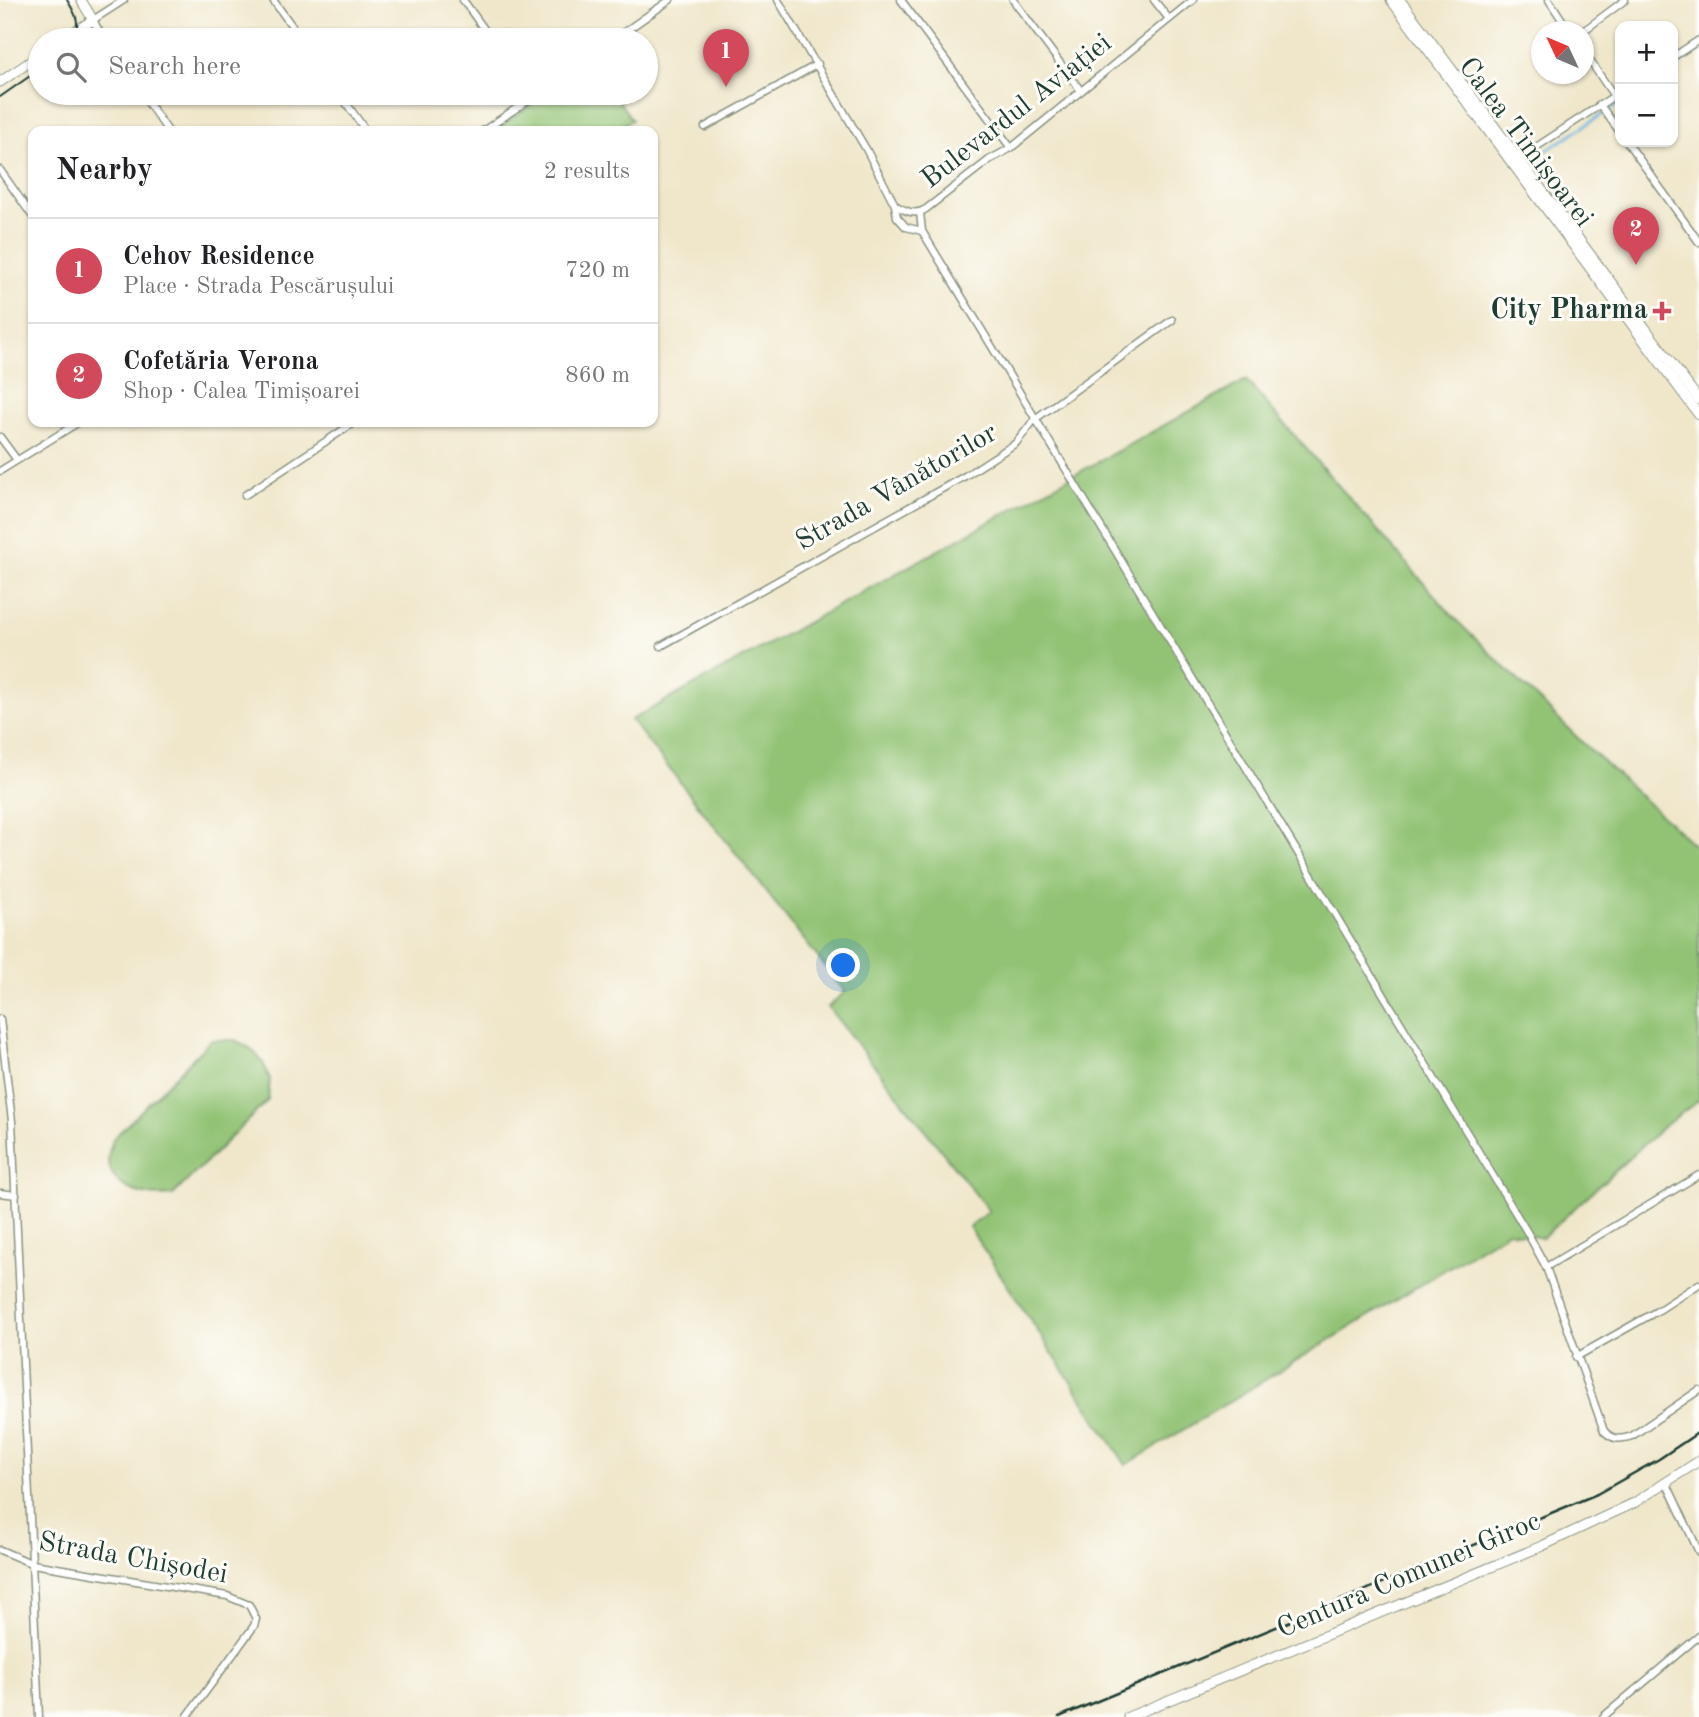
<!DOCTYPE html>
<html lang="en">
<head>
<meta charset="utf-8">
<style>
  :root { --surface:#fff; --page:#f2f2f2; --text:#202124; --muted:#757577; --line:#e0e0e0; --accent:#d1495b }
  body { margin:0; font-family:"Old Standard TT",serif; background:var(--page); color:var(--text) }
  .controls { position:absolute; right:21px; top:21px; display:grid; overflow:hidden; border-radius:14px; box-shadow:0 2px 5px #0004 }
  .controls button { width:63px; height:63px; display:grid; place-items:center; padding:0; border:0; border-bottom:2px solid var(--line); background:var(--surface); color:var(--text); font:35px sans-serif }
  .compass { position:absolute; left:1531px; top:21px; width:63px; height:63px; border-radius:50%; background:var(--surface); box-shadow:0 2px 5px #0004; rotate:314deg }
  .you { position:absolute; left:844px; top:966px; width:24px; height:24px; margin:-18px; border:5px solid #fff; border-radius:50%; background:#1a73e8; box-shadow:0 0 0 10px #1a73e833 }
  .badge { display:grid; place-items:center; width:46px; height:46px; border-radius:50%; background:var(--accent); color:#fff; font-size:23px; font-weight:700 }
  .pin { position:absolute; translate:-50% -58px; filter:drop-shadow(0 2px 4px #0008) }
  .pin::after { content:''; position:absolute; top:37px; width:24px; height:21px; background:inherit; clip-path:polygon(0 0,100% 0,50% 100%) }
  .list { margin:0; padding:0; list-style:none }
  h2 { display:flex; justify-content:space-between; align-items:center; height:91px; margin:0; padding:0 28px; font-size:30px }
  h2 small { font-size:23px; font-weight:400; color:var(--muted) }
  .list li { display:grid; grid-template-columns:46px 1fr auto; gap:21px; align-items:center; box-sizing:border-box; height:105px; padding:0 28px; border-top:2px solid var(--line) }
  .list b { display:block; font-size:26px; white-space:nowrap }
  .list p { margin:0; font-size:23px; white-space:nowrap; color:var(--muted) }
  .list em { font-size:23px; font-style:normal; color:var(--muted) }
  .icon { flex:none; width:38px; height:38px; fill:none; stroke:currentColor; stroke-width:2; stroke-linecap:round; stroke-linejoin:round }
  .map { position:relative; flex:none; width:1699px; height:1717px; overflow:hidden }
  .search { position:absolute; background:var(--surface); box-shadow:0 2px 5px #0004; left:28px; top:28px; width:630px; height:77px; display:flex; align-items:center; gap:18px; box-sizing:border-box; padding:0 24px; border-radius:38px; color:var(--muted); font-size:26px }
  .panel { position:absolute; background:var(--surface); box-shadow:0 2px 5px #0004; left:28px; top:126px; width:630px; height:301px; border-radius:14px }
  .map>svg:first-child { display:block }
  .green { fill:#92c374; stroke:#588054; stroke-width:2 }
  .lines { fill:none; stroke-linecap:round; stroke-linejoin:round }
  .stream { stroke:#68b3e1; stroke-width:2.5 }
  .street-casing { stroke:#889280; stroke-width:9 }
  .secondary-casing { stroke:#889280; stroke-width:11 }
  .street { stroke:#fff; stroke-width:6 }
  .secondary { stroke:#fff; stroke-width:9 }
  .tram { stroke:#1f3d34; stroke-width:2 }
  .rail { stroke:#1f3d34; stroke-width:2.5 }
  .poi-dot { fill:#d1495b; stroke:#fdfcf7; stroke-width:2.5 }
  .labels { text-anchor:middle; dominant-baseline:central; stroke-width:6; stroke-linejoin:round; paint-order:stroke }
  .street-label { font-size:28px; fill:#1f3d34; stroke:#fdfcf7 }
  .poi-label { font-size:28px; font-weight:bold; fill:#1f3d34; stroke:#fdfcf7; text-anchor:end }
</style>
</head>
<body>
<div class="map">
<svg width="1699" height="1717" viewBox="0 0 1699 1717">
  <rect width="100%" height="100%" fill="#fdfcf7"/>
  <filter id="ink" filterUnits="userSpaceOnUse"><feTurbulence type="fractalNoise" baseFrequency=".0143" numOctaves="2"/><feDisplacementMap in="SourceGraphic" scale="14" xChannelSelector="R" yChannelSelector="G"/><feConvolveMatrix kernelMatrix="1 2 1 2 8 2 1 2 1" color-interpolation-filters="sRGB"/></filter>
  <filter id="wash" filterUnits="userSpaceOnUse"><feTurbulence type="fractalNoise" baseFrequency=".00686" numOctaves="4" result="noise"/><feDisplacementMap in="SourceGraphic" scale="28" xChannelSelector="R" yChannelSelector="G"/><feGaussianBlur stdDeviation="1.57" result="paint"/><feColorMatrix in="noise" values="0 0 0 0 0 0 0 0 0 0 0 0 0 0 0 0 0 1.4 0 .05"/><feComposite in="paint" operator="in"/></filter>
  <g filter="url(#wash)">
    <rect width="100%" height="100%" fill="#f0e7cb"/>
    <!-- green -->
    <g class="green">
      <path d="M549,93H613L632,120L612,131H493Z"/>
      <path d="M1246,380L1457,621L1583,743L1699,850V1100L1663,1127L1542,1238L1508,1231L1126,1465L969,1227L989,1211L828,1007L845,992L631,720Z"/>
      <path d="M211,1040H235L250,1048L262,1061L270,1079L268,1100L173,1195C148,1198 113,1192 108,1161C107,1155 112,1145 113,1139Z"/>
    </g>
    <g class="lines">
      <!-- stream -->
      <g class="stream">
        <path d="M1673,68L1699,51"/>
        <path d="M1538,156L1620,103"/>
      </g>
    </g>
  </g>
  <g filter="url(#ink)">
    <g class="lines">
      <defs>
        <g id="street">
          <path d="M273,0L302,40"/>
          <path d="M463,0L492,40"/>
          <path d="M778,0L866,149L895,205L897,217L906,227L922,231"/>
          <path d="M901,0L1011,148"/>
          <path d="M1013,0L1081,91"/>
          <path d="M1154,0L1169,19"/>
          <path d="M1549,0L1570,32"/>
          <path d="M1582,32L1625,0"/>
          <path d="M104,40L93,20L124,0"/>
          <path d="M613,40L670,0"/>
          <path d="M1584,52L1614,96"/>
          <path d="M1673,57L1699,40"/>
          <path d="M141,93L168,131"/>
          <path d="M339,93L366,131"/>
          <path d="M1600,105L1620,132"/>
          <path d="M705,127L818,64"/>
          <path d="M483,131L539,93"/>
          <path d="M1627,142L1699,242"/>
          <path d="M1518,159L1620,92"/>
          <path d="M0,170L33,217"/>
          <path d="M895,205C905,211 915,216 926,209L989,160L1011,148L1193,0"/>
          <path d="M920,212L922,231L1527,1232L1546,1267L1604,1431C1613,1440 1620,1440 1632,1436L1699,1390"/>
          <path d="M0,437L17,460"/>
          <path d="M0,471L79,422"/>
          <path d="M245,495L355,422"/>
          <path d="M661,646L965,476L1016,443L1035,419L1172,320"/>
          <path d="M0,1019L12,1121L39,1717"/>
          <path d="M0,1193L16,1195"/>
          <path d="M1546,1267L1699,1175"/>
          <path d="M1576,1357L1659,1310L1699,1284"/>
          <path d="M1666,1482L1699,1552"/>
          <path d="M0,1550L33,1564L227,1596L249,1605L256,1619L254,1626L187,1717"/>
          <path d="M1603,1717L1699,1636"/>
        </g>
        <g id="secondary">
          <path d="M1391,0L1699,415"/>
          <path d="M1400,0L1699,400"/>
          <path d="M61,40L93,20L81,0"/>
          <path d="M0,82L40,55"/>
          <path d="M1128,1717L1542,1546L1634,1503L1699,1461"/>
        </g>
      </defs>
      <!-- street casing -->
      <use href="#street" class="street-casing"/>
      <!-- secondary casing -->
      <use href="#secondary" class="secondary-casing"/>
      <!-- street -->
      <use href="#street" class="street"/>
      <!-- secondary -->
      <use href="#secondary" class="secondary"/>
      <!-- tram -->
      <g class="tram">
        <path d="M67,0C76,14 82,25 72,40"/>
        <path d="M0,97L40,69"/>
      </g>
      <!-- rail -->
      <path class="rail" d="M1059,1717L1597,1494L1659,1459L1699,1432"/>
    </g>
  </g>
  <!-- markers -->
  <path class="poi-dot" d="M1658.5 300.5h7v7h7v7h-7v7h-7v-7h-7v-7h7z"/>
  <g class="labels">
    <!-- street labels -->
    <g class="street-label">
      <text transform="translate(1017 112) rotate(-38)">Bulevardul Aviației</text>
      <text transform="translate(1525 143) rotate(53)">Calea Timișoarei</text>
      <text transform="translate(897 488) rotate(-30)">Strada Vânătorilor</text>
      <text transform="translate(133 1559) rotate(10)">Strada Chișodei</text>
      <text transform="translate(1409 1576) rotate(-23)">Centura Comunei Giroc</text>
    </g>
    <!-- poi labels -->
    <g class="poi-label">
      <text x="1648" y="311">City Pharma</text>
    </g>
  </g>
</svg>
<div class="controls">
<button>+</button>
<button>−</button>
</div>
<svg class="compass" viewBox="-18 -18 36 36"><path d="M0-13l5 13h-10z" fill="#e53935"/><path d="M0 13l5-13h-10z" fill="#757577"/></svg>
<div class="you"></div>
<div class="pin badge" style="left:726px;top:87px">1</div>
<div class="pin badge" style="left:1636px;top:265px">2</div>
<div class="search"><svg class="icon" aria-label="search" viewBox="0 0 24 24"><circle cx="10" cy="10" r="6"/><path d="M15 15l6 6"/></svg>Search here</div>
<section class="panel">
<h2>Nearby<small>2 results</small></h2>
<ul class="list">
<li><span class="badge">1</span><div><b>Cehov Residence</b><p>Place · Strada Pescărușului</p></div><em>720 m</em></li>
<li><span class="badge">2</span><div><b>Cofetăria Verona</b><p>Shop · Calea Timișoarei</p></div><em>860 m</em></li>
</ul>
</section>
</div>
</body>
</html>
